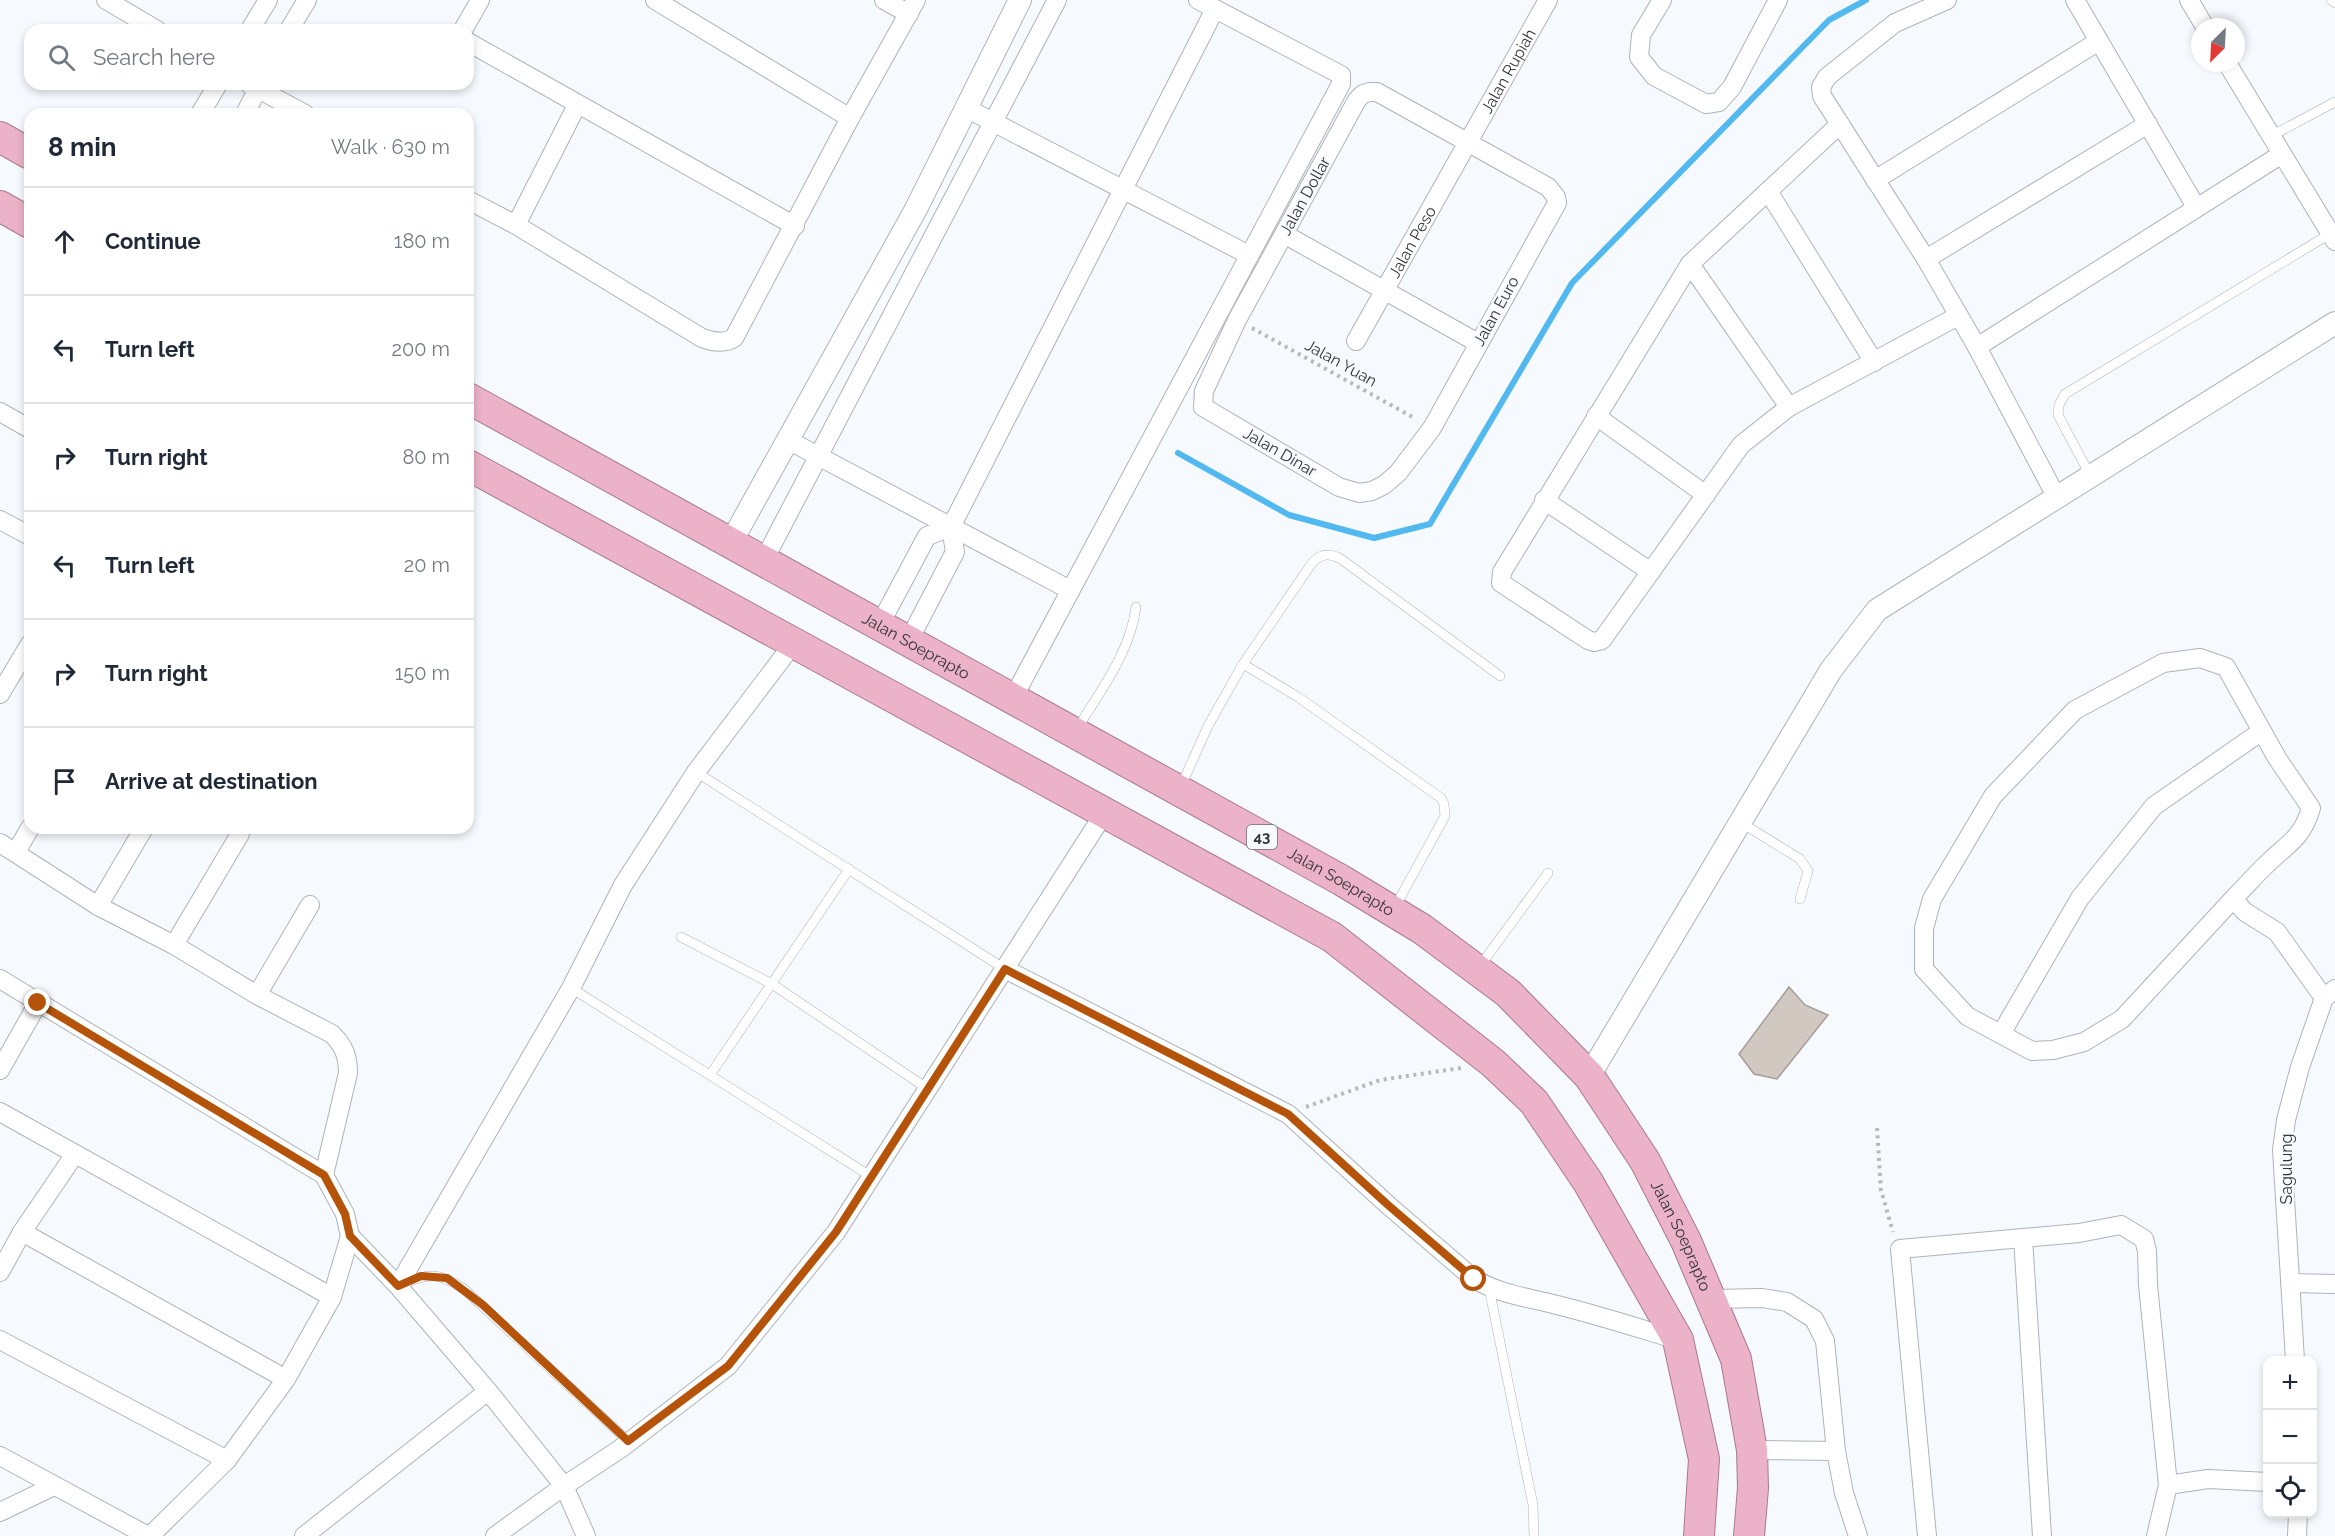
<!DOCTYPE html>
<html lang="en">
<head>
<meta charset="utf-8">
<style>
  :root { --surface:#fff; --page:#f2f2f3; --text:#1f2937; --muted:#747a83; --line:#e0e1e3 }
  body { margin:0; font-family:Raleway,sans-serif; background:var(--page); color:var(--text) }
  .controls { position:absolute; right:18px; bottom:18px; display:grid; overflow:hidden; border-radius:12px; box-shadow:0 3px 9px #0003 }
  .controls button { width:54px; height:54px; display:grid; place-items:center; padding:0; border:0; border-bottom:2px solid var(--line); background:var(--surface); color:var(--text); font:30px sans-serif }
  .compass { position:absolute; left:2191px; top:18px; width:54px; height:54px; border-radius:50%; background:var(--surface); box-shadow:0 3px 9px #0003; rotate:204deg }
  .stop { position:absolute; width:18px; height:18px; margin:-14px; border:4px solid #b45309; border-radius:50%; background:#fff }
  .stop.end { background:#b45309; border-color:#fff; box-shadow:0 2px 6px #0008 }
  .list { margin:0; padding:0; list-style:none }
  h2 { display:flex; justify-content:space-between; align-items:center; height:78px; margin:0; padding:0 24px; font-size:26px }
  h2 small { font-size:20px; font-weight:400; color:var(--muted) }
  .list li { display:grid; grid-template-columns:39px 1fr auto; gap:18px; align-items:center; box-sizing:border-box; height:108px; padding:0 24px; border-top:2px solid var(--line) }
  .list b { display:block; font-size:22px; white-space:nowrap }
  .list em { font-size:20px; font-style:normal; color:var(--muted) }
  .icon { flex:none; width:33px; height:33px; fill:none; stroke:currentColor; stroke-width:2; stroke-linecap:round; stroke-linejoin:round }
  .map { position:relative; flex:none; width:2335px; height:1536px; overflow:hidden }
  .search { position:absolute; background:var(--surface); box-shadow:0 3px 9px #0003; left:24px; top:24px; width:450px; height:66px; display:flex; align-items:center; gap:15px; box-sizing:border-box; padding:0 21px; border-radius:18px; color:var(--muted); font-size:22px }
  .panel { position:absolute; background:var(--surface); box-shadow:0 3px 9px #0003; left:24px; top:108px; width:450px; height:726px; border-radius:18px }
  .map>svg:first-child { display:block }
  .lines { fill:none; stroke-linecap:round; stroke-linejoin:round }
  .stream { stroke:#52b8f0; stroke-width:6 }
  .building { fill:#d1c8c2; stroke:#a59d97; stroke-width:1.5 }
  .service-casing { stroke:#adb3ba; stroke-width:10 }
  .minor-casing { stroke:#adb3ba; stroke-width:20 }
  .tertiary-casing { stroke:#adb3ba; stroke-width:24 }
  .trunk-casing { stroke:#a87a8c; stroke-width:32 }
  .path { stroke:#b5b9bc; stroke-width:4; stroke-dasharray:3 4.5; stroke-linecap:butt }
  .service { stroke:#fff; stroke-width:9 }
  .minor { stroke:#fff; stroke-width:18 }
  .tertiary { stroke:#fff; stroke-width:22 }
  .trunk { stroke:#ecb2c7; stroke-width:30 }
  .route { stroke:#b45309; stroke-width:8 }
  .labels { text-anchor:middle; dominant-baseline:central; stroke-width:5; stroke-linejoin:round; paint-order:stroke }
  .shield { fill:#f6fafe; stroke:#6e7073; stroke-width:1.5 }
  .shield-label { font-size:15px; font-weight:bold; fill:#333538 }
  .street-label { font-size:16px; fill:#333538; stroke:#f6fafe }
</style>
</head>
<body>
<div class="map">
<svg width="2335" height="1536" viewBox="0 0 2335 1536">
  <rect width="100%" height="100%" fill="#f6fafe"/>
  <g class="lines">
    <!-- stream -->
    <path class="stream" d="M1178,453L1289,515L1374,538L1430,524L1572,283L1829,20L1866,0"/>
  </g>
  <!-- building -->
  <path class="building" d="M1789,987L1805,1005L1828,1015L1777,1079L1754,1074L1739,1054Z"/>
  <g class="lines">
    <defs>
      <g id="service">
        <path d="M2331,0L2335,3"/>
        <path d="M2271,136L2335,102"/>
        <path d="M2090,475L2058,415L2059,405L2065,394L2333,232"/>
        <path d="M1243,664L1312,563C1321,553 1330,553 1341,559L1500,676"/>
        <path d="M1077,729C1101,690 1130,653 1136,607"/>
        <path d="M696,772L1005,969"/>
        <path d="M1181,786L1208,726L1243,664L1298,697L1441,798L1444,804L1445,816L1395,907"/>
        <path d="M1740,822L1800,859L1808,871L1800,899"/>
        <path d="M681,937L772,984L928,1089"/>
        <path d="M1480,966L1548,873"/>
        <path d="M571,988L872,1177"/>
        <path d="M710,1075L849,869"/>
        <path d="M403,1284C429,1272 440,1273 464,1289L628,1441"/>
        <path d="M1489,1288L1533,1505L1534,1536"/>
      </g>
      <g id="minor">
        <path d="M106,0L157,30"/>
        <path d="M655,0L850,118"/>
        <path d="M884,0L909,14"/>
        <path d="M1662,0L1641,35L1639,57L1654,76L1706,104L1719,102L1732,87L1778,0"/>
        <path d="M1947,0L1895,23L1827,77L1821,87L1822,96L1926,259L1977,347L2282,154"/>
        <path d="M2075,0L2196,207"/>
        <path d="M2189,0L2205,27"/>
        <path d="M250,30L268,0"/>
        <path d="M289,30L307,0"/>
        <path d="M463,30L480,0"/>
        <path d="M468,42L795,226"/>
        <path d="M2227,63L2335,241"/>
        <path d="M249,84L305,114"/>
        <path d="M1370,92H1377L1548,187L1556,197L1557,203L1432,428L1398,473L1384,485L1372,491L1359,493L1339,487L1203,407L1204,391L1237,320L1357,100L1363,94Z"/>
        <path d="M966,108L1249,255"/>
        <path d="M200,114L218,84"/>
        <path d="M245,114L260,84"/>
        <path d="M1840,124L1690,264L1502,572L1501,583L1588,640L1594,642L1602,640L1741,445L1789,407L1958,316"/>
        <path d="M1875,180L2099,41"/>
        <path d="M1768,191L1874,362"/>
        <path d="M468,200L516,225L702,338C713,342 724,344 734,338L850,118L916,0"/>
        <path d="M516,225L577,105"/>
        <path d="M1284,234L1478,343"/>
        <path d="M1926,259L2148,124"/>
        <path d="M1690,264L1789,407"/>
        <path id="s1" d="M1356,341L1548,0"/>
        <path d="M1977,347L2057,498"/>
        <path d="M0,412L30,429"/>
        <path d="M1596,416L1706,495"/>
        <path d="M788,440L1070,590"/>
        <path d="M1544,500L1651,572"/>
        <path d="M0,520L30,536"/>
        <path d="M763,562L1057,0"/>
        <path d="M879,626L927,536L951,527"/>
        <path d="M908,642L955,552L951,527L1215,9"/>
        <path d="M0,694L30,644"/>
        <path d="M1012,700L1341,84V75L1198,0"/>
        <path d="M0,843L98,906L174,945L257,995L332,1034C344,1046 348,1056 348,1073L324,1175"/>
        <path d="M16,852L30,828"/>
        <path d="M2233,899C2245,887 2255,875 2267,864C2288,843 2302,839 2311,808L2277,758L2226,667L2200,658L2163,663L2075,710L1993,796L1932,899L1924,928V969L1967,1016L2032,1051L2053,1050L2084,1042L2122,1019L2233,899L2245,912L2277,932L2324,998"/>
        <path d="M98,906L144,828"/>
        <path d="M174,945L240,834"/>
        <path d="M1005,969L1288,1114L1388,1205L1474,1279C1502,1295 1527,1297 1557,1305C1598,1315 1638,1328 1678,1340"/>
        <path d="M0,979L324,1175L345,1214L350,1236L398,1286L488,1391L564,1486L586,1536"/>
        <path d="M257,995L310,905"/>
        <path d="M2001,1034L2080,898L2154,806L2262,731"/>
        <path d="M0,1070L38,1003"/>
        <path d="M0,1112L332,1297"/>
        <path d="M22,1232L286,1379"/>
        <path d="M2023,1238L2042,1536"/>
        <path d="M0,1272L22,1232L75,1154"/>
        <path d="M2290,1283L2335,1284"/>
        <path d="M398,1286L571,988L623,885L696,772L793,644"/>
        <path d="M1711,1299L1762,1298L1787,1302L1814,1319L1825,1341L1836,1451"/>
        <path d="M0,1340L227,1460"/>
        <path d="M2295,1360L2282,1150L2286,1120L2300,1067L2324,998L2335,989"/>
        <path d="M1752,1450L1836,1451L1844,1493L1858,1536"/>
        <path d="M0,1456L148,1536"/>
        <path d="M0,1512L54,1486"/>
        <path d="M150,1536L227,1460L286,1379L332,1297L350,1236"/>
        <path d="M304,1536L488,1391"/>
        <path d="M495,1536L564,1486L620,1449L728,1366L836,1232L1105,812"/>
        <path d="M1927,1536L1900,1249L2079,1233L2121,1225L2144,1239L2147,1251L2148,1285L2168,1485"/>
        <path d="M2156,1536L2168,1485L2208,1479L2268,1482"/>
        <path d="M2297,1536L2298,1514"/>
      </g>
      <g id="tertiary">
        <path d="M730,544L916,209L1020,0"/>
        <path d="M1589,1076L1831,670L1877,610L2335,323"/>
      </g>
      <g id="trunk">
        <path d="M0,137L30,154"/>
        <path d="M0,206L30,223"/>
        <path id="s2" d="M468,398L1341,880L1422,929L1508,993L1589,1076L1645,1161L1686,1241L1736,1359L1752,1450L1753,1488L1749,1536"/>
        <path d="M468,465L1332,937L1493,1063L1534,1102L1588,1182L1678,1340L1704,1459L1699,1536"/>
      </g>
    </defs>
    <!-- service casing -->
    <use href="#service" class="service-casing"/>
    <!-- minor casing -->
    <use href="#minor" class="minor-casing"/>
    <!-- tertiary casing -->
    <use href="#tertiary" class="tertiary-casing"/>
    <!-- trunk casing -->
    <use href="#trunk" class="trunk-casing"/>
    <!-- path -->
    <g class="path">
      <path d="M1252,328L1416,419"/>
      <path d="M1306,1107L1380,1080L1461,1068"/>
      <path d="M1877,1128L1881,1190L1893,1232"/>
    </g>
    <!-- service -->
    <use href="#service" class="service"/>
    <!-- minor -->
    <use href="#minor" class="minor"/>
    <!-- tertiary -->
    <use href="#tertiary" class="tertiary"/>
    <!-- trunk -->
    <use href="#trunk" class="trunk"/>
  </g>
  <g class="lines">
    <!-- route -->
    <path class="route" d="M38,1003L324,1175L345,1214L350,1236L398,1286L421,1276L447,1278L483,1305L628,1441L728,1366L836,1232L1005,969L1288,1114L1388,1205L1474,1279"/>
  </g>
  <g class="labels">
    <!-- shield labels -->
    <rect class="shield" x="1247" y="825" width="30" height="24" rx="4.5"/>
    <g class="shield-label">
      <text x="1262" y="837">43</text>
    </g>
    <!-- street labels -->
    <g class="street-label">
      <text stroke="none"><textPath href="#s1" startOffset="310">Jalan Rupiah</textPath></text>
      <text transform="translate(1305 196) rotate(-61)">Jalan Dollar</text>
      <text stroke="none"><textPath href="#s1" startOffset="114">Jalan Peso</textPath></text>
      <text transform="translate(1496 311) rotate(-61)">Jalan Euro</text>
      <text transform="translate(1341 363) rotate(29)">Jalan Yuan</text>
      <text transform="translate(1280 452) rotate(30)">Jalan Dinar</text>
      <text stroke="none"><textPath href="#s2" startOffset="512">Jalan Soeprapto</textPath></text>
      <text stroke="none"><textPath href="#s2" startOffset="998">Jalan Soeprapto</textPath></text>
      <text transform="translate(2286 1169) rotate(-90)">Sagulung</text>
      <text stroke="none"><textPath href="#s2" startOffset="1500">Jalan Soeprapto</textPath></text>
    </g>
  </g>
</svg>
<div class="controls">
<button>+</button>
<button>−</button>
<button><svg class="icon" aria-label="locate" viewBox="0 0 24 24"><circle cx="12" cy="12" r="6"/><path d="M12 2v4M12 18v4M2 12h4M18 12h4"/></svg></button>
</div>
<svg class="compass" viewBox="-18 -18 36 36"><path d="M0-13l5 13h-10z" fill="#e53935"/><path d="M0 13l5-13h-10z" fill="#747a83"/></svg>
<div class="stop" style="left:1474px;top:1279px"></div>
<div class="stop end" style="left:38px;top:1003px"></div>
<div class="search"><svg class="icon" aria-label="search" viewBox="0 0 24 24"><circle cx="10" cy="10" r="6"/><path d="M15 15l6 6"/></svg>Search here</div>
<section class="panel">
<h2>8 min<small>Walk · 630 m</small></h2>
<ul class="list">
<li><svg class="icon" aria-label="ahead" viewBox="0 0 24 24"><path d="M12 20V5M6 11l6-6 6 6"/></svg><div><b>Continue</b></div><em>180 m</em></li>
<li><svg class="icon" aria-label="left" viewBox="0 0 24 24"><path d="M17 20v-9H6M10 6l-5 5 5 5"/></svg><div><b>Turn left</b></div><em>200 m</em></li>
<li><svg class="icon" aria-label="right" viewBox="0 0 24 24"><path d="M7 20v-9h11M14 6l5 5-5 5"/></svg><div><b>Turn right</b></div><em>80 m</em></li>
<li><svg class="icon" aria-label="left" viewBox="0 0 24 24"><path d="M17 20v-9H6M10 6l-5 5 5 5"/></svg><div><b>Turn left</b></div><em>20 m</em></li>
<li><svg class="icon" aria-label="right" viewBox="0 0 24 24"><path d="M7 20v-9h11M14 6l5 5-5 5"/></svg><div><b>Turn right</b></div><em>150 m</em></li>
<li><svg class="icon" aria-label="arrive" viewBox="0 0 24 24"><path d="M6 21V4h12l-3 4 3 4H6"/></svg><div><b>Arrive at destination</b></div></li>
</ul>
</section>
</div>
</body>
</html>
